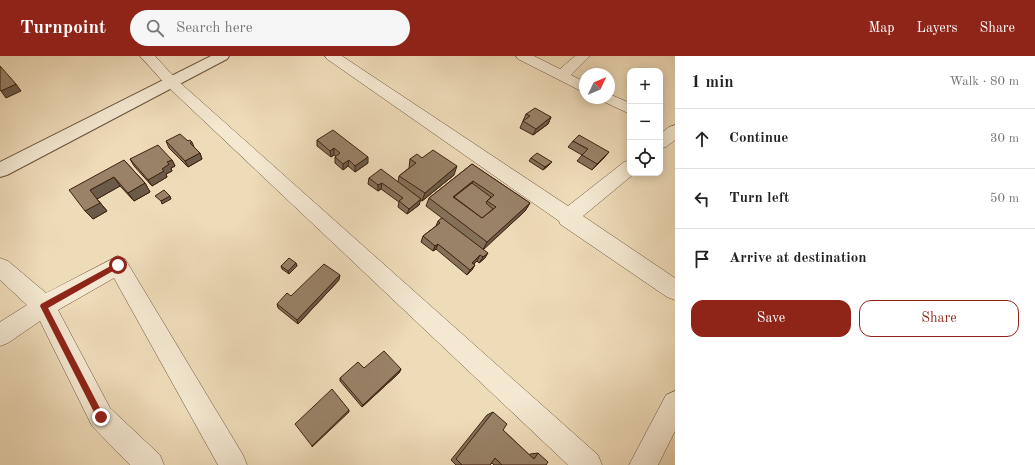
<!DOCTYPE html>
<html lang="en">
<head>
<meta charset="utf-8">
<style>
  :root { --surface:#fff; --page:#f6f6f6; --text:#222; --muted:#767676; --line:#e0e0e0; --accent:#8f2418 }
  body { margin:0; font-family:"Old Standard TT",serif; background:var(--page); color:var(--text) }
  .controls { position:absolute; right:12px; top:12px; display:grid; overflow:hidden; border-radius:8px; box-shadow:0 2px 10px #0003 }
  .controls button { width:36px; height:36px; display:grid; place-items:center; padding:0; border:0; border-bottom:1px solid var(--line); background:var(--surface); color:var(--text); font:20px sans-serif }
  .compass { position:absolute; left:579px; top:12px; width:36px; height:36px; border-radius:50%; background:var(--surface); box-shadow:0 2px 10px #0003; rotate:46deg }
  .stop { position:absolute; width:12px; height:12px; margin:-9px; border:3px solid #8f2418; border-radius:50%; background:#fff }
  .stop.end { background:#8f2418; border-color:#fff; box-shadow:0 1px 4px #0008 }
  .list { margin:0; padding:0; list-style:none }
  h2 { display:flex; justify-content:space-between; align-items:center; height:52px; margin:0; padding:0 16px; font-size:17px }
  h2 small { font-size:13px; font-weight:400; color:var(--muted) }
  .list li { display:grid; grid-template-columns:26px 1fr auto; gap:12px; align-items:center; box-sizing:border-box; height:60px; padding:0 16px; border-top:1px solid var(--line) }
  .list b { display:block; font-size:15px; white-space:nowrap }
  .list em { font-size:13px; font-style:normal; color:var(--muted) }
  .actions { display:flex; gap:8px; padding:12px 16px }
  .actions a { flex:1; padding:9px 0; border:1px solid var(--accent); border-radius:12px; text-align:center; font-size:14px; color:var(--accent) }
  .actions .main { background:var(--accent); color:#fff }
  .icon { flex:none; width:22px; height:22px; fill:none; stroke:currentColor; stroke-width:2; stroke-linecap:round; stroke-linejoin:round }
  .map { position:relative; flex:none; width:675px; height:409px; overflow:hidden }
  header { display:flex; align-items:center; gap:24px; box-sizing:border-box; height:56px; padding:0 20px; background:var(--accent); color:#fff }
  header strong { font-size:19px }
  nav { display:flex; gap:22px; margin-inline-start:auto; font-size:14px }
  .search { width:280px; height:36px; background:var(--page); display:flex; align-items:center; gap:10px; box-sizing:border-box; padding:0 14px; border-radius:22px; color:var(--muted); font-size:15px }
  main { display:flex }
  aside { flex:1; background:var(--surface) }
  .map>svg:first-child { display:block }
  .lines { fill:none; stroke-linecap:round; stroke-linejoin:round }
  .minor-casing { stroke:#695039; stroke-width:1 }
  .tertiary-casing { stroke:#695039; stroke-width:2 }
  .minor { fill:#f4e8d1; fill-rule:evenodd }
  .tertiary { fill:#f4e8d1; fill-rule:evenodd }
  .wall { fill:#847059; stroke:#3d210f }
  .shaded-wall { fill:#6b5b48; stroke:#3d210f }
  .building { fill:#998267; stroke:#3d210f; fill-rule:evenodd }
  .route { fill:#8f2418 }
</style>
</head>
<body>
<header>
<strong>Turnpoint</strong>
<div class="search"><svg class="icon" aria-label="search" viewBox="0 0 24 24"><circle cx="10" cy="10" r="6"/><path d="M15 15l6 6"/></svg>Search here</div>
<nav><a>Map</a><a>Layers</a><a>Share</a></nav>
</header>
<main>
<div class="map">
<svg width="675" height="409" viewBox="0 0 675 409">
  <rect width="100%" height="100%" fill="#eedbb8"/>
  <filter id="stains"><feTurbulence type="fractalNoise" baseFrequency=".005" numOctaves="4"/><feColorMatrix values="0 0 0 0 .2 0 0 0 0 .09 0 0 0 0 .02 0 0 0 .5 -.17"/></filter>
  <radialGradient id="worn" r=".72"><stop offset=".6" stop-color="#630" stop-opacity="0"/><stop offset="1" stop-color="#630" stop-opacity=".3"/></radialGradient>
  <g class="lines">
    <defs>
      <g id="minor">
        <path d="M140,0H155L177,24L598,399L602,409H568L167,30Z"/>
        <path d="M325,0H342L568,150L624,106L630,104V117H635L583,160L675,222V244L667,241L560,168L559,165L327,3Z"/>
        <path d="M516,0H534L560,13L575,0H590L571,19L585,26V37L518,3Z"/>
        <path d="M609,38L630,47V58L602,45L599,42H609Z"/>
        <path d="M675,69V84L666,91L660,93V78L669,71Z"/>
        <path d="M118,200L125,203L243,399L247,409H218L114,222L58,254L110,352L160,399L164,409H130L92,370L40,265L8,287L0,290V266L27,249L0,224V202L8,205L46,237Z"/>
        <path d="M675,335V375L658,409H629L666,339Z"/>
      </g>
      <path id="tertiary" d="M211,0H229L227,3L7,119L0,121V106Z"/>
    </defs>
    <!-- minor casing -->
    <use href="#minor" class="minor-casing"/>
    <!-- tertiary casing -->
    <use href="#tertiary" class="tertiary-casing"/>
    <!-- minor -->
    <use href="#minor" class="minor"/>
    <!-- tertiary -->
    <use href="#tertiary" class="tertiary"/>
  </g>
  <!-- wall -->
  <g class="wall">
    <path d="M526,58L551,61L548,68L533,79L520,72Z"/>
    <path d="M317,84L368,107L355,116L348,110L343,114L335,107V101L336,100L334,99L331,101L317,90Z"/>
    <path d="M166,85H188L192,86L194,91L200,97L202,103L188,111L169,92Z"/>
    <path d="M573,85L604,102L592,114L577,105L582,99L568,91Z"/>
    <path d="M422,102L454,119L422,145L420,144L419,149L407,158L398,151L399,146L381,133L378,135L368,128L369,122L398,126L399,120L409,112L410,103Z"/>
    <path d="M531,102L552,106L549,109L543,114L529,105Z"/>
    <path d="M130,103L172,104L175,110L171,112L172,115L166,118L167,121L152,130L134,110Z"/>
    <path d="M124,104L145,127L150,136L134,145L120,130L97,143L107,155L93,163L85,155Z"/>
    <path d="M472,108L530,147L525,155L483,193L485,202L479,207L477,205L474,208L472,214L467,219L436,193L433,195L421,186L423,180L436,170L438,165L442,162L426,150L429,142Z"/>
    <path d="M296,207L297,210L289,218L282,213L281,210Z"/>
    <path d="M339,224L298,268L278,252L277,248L291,240Z"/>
    <path d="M364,312L401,313L399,317L362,351L340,325V322Z"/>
    <path d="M493,356L503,374L529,399L530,398L538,397L546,409H494L492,407L490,409H456L451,404L487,359Z"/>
  </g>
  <!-- shaded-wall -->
  <g class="shaded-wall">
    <path d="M16,28L21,35L6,42L1,35Z"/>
    <path d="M551,61L548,68L533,79L536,73Z"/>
    <path d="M334,92V99L331,101L330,95Z"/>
    <path d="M609,96L604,102L592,114L597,108Z"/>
    <path d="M200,97L202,103L188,111L185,105Z"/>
    <path d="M368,101V107L355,116V110Z"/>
    <path d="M172,104L175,110L171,112L172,115L166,118L167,121L152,130L148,124L162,113L167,106Z"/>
    <path d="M349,104L348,110L343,114V108Z"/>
    <path d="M552,106L549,109L543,114L545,111Z"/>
    <path d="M457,110L454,119L422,145L425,137Z"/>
    <path d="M114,121L120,130L97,143L107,155L93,163L85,155L90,134Z"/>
    <path d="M473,125L469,133L455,145L453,141Z"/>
    <path d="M145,127L150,136L134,145L128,137Z"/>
    <path d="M382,127L381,133L378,135V129Z"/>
    <path d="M170,140L171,143L162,148L161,145Z"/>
    <path d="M421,143L419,149L407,158L409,153Z"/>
    <path d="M530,147L525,155L483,194L487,186Z"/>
    <path d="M438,188L436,193L433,195L435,190Z"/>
    <path d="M488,197L485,202L479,207L483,201Z"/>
    <path d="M480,199L477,205L469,212L472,207Z"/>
    <path d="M296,207L297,210L289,218L288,215Z"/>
    <path d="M475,209L472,214L467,219L470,214Z"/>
    <path d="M340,219L339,224L298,268L297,264Z"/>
    <path d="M401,313L399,317L362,351L363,349Z"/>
    <path d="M349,354V356L312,391V390Z"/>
  </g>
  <!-- building -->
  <g class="building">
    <path d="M0,10L16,28L1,35L0,34Z"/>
    <path d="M535,52L551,61L536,73L523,65L530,60L526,58Z"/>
    <path d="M333,74L368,101L355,110L349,104L343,108L335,101L340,97L334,92L330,95L317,84Z"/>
    <path d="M180,78L188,85L190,84L192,86L190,87L200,97L185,105L166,85Z"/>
    <path d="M579,79L609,96L597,108L582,99L588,93L573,85Z"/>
    <path d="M158,89L172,104L167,106L169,108L162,113L164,115L148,124L130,103Z"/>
    <path d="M433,94L457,110L425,137L399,120L416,107L410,103L417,98L422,102Z"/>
    <path d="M537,97L552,106L545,111L531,102Z"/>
    <path d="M124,104L145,127L128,137L114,121L90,134L100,147L85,155L69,134Z"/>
    <path d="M472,108L530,147L487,186L429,142ZM473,125L494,139L487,145L496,151L482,162L453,141Z"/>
    <path d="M381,113L421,143L409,153L399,145L403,142L382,127L378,129L369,122Z"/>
    <path d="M472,127L491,141L487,145L486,147L493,153L482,162L454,141Z"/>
    <path d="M164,134L170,140L161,145L155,140Z"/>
    <path d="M442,162L488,197L483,201L480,199L472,207L475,209L470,214L438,188L435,190L423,180L440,167L438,165Z"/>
    <path d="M289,202L296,207L288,215L281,210Z"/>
    <path d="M324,208L340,219L297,264L277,248L287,237L291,240Z"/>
    <path d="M384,295L401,313L363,349L340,322L358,306L364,312Z"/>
    <path d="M332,333L349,354L312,390L295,368Z"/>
    <path d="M493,356L507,368L503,374L534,403L538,397L548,406L546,409H502L495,402L490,409H462L456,403Z"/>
  </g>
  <!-- route -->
  <path class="route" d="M118,206L121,209L120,211L48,252L103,358V364L101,365L98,364L40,250L41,248Z"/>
  <rect width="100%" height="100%" filter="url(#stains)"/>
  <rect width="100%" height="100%" fill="url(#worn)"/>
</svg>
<div class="controls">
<button>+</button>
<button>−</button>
<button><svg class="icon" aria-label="locate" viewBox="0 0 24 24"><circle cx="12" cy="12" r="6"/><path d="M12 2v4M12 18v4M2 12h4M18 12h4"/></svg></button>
</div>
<svg class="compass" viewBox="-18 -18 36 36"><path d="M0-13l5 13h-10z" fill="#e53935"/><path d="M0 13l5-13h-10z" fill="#767676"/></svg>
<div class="stop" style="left:118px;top:209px"></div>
<div class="stop end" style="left:101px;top:361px"></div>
</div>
<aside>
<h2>1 min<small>Walk · 80 m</small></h2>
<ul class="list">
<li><svg class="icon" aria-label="ahead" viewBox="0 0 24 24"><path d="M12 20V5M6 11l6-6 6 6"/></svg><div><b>Continue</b></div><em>30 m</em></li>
<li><svg class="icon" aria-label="left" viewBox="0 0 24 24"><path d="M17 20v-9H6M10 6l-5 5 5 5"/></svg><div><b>Turn left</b></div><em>50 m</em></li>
<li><svg class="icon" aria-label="arrive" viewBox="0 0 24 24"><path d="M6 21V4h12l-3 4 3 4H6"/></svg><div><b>Arrive at destination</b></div></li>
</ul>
<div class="actions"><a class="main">Save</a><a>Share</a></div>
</aside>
</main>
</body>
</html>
